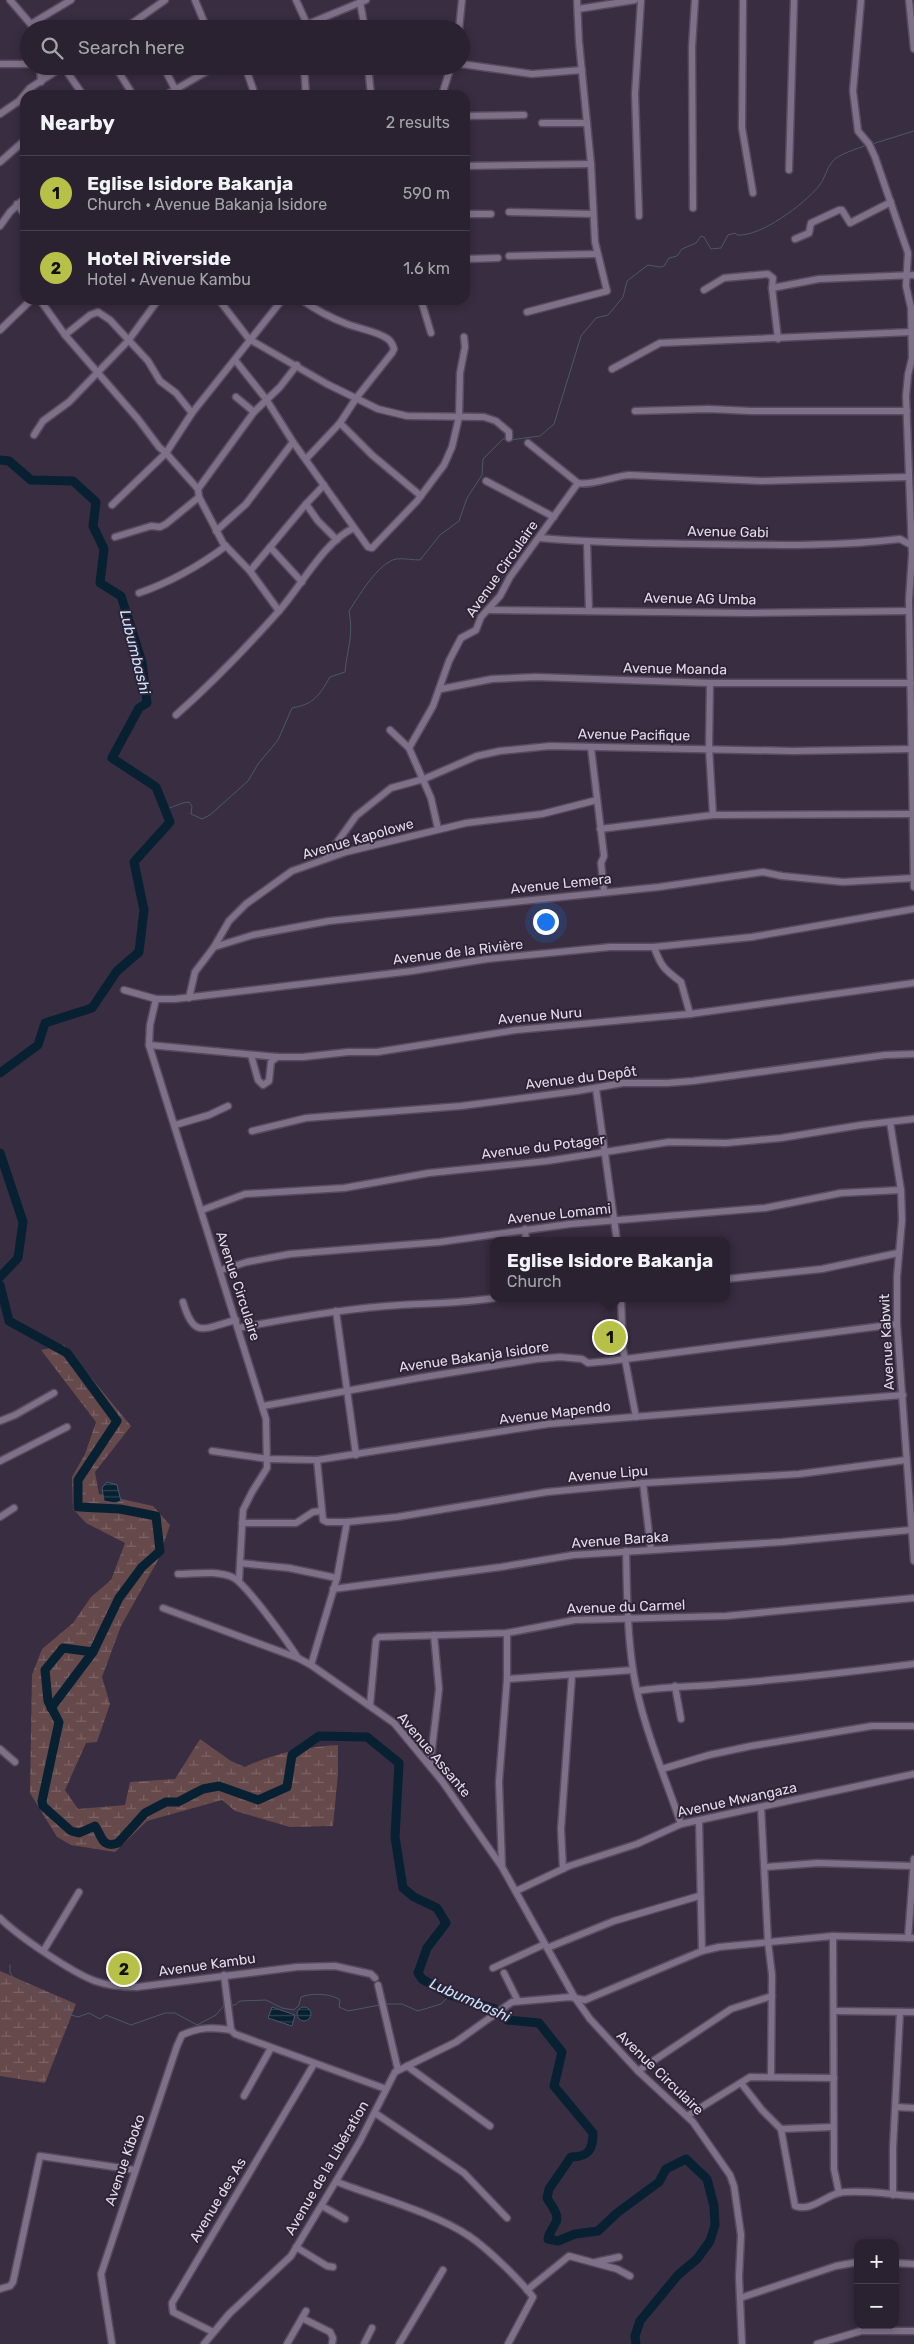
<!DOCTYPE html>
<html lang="en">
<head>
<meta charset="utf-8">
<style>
  :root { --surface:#2a2231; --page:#362f3d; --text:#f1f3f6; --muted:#a5a4ab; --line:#463f4d; --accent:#b7c148 }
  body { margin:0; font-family:Rubik,sans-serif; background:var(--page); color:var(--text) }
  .controls { position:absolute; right:15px; bottom:15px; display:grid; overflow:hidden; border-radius:10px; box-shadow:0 2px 8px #0003 }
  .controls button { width:45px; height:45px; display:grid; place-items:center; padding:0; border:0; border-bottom:1px solid var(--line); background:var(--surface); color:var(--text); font:25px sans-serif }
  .you { position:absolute; left:545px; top:921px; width:18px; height:18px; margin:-12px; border:4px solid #fff; border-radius:50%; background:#1a73e8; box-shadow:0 0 0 8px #1a73e833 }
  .badge { display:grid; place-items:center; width:32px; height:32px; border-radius:50%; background:var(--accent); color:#111; font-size:16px; font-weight:700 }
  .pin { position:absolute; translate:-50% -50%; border:2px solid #fff; box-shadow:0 1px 5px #0006 }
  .popup { position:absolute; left:490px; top:1237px; width:240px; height:65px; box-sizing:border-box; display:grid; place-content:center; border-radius:10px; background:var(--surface); filter:drop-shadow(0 1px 4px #0005); font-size:16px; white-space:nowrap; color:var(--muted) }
  .popup b { font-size:19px; color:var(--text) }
  .popup::after { content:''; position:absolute; left:50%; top:100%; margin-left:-10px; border:10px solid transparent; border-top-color:var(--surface) }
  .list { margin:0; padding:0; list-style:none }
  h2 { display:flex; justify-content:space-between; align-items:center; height:65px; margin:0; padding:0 20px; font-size:21px }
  h2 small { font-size:16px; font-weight:400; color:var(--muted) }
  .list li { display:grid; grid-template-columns:32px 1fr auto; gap:15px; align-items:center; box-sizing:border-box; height:75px; padding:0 20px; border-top:1px solid var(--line) }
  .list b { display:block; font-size:19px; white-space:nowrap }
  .list p { margin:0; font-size:16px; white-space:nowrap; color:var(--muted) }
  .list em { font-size:16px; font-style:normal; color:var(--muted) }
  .icon { flex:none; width:28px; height:28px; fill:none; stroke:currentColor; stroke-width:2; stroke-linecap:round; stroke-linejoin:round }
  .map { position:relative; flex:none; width:914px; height:2344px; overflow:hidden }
  .search { position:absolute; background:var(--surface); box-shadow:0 2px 8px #0003; left:20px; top:20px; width:450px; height:55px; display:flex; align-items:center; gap:12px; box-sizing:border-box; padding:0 18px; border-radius:28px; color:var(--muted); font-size:19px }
  .panel { position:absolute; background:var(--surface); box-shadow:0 2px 8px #0003; left:20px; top:90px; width:450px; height:215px; border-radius:15px }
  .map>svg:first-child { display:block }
  .wetland { fill:url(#wetland-marsh) }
  .water { fill:url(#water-rules); stroke:#495969 }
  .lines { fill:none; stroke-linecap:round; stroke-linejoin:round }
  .stream { stroke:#495969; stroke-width:1 }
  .river { stroke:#082132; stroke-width:9 }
  .minor-casing { stroke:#564c5e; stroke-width:9 }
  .minor { stroke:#7d7088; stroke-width:6 }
  .labels { text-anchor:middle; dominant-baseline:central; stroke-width:4; stroke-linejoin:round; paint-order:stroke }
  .street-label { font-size:14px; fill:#e2dbe8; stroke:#2e2337 }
  .water-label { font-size:15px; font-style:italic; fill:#c8e5fd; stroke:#2e2337 }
</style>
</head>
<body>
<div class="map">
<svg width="914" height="2344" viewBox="0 0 914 2344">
  <defs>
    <pattern id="wetland-marsh" width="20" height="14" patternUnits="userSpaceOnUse" patternTransform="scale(1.25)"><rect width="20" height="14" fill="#66494b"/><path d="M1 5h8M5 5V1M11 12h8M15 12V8" fill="none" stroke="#7c6365"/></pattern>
    <pattern id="water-rules" width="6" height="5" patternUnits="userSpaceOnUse" patternTransform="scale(1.25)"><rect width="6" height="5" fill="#082132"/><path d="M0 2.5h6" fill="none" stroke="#2c4150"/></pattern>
  </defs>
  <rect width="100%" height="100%" fill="#382d41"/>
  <!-- wetland -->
  <g class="wetland">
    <path d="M64,1345L131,1426L95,1472L99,1494L153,1506L170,1525L158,1560L121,1626L102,1677L110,1704L97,1742L86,1743L65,1790L78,1809L125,1805L130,1782L175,1779L200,1739L231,1761L245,1767C274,1753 306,1747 338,1745V1774L333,1826L290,1827L235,1811L222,1800L147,1821L115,1852L71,1845L57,1837L30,1793L32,1675L42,1649L73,1623L91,1597L111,1580L125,1543L86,1523L73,1509L72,1477L85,1454L96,1422L41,1350Z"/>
    <path d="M0,1971L76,2004L45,2083L0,2076Z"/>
  </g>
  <!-- water -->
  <g class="water">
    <path d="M107,1482L117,1485L121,1501L115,1503L104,1501L102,1488Z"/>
    <circle cx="304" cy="2014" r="7"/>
    <path d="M272,2007L295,2015L292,2026L268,2018Z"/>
  </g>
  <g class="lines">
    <!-- stream -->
    <g class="stream">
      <path d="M872,144L914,131"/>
      <path d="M510,440L540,436L554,424L581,336L596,318L608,315L623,297L627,281L648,265L660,267L664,266L669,258L677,256L682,249L696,243L701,236L704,237L711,249L721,248L728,235L735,233L737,235C761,237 804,204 819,186C825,179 826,169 832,162C838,154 857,149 867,145"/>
      <path d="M164,809C174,808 178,803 189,802L192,806L191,814L202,819L210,815L248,781L258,764L278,740L292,708C314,704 319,696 330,677L345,672C347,648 354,637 349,611C359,596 378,563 396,559C404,558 413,560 420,560L440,535L459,521L467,498L482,475L483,459L503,439H506"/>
      <path d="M10,1965V1973L18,1983L64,2006L71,2015L78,2017L89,2013L100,2019L106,2015L131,2025L165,2013H175L197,2025L216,2015L225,2004"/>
      <path d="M384,2004H402L418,2011L441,2004L450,1995"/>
      <path d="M229,2005H235L240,2001L266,2000L282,2008L294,2010L299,2005L301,1997C311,1993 331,1993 340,2000L339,2007L348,2011L380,2005"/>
    </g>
    <!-- river -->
    <g class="river">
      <path d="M0,460L9,461L31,480L73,481L96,502L93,526L104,549L100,583L121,596L142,662L147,703L139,708L112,758L156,787L170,822L134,862L144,910L139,952L117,971L92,1008L45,1023L38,1045L0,1073"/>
      <path d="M0,1153L23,1222L18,1258L0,1277"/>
      <path d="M0,1285L9,1321L67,1353L117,1421L78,1480V1507L120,1509L156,1516L160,1551L142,1567L119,1598L93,1652L63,1648L45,1670L48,1701L59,1722L42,1801L43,1806L71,1831L79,1833L95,1826C102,1836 102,1849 118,1843L145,1813L166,1802H178L203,1789L219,1786L258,1800L287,1787L292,1755L319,1736L367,1737L399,1763L395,1837L403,1888L414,1897L437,1908L446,1923L427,1948L418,1973L422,1979L450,1995L495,2009L507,2020L539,2023L562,2052L554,2086L593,2133C593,2149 589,2157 571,2157L549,2189L547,2198C551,2205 561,2216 555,2224C552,2230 549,2232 548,2239L558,2241L575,2234L598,2231L617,2213L659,2182L666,2169L686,2159L707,2179L714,2206L715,2225L710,2241L697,2259L678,2275L640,2321L635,2336L636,2344"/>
      <path d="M51,1708L93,1652"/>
    </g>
    <defs>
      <g id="minor">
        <path d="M10,0L35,29"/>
        <path d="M195,0L207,29"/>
        <path d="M296,0L307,24"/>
        <path d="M743,0L742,128L753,193"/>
        <path d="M861,0L853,91L858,131L869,144L875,157L908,253L906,286L911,308L912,358L908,375L906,396L912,554L909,600L914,887"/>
        <path d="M909,0L914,49"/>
        <path d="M360,2L365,29"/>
        <path d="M578,9L635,0"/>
        <path d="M31,24L71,0"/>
        <path d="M124,29L165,0"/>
        <path d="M296,29L366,0"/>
        <path d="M459,29L462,0"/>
        <path d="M0,64H29"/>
        <path d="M461,64L532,74L582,70"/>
        <path d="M40,66L41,82"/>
        <path d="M63,66L83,95"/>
        <path d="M115,66L133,95"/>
        <path d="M163,66L175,89"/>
        <path d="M245,66L255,95"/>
        <path d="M304,66L306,95"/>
        <path d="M368,66L371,95"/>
        <path d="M369,72L394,66"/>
        <path d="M166,95L216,66"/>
        <path d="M442,95L451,66"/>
        <path d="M0,114L19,101L30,88L64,66"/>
        <path d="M465,116L524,115"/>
        <path d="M542,123H587"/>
        <path d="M0,162L25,140"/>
        <path d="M465,166L591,164"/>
        <path d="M789,170L794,0"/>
        <path d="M17,204L25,215"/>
        <path d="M693,208L692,47L695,0"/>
        <path d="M509,212L593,214"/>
        <path d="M465,214H491"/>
        <path d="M639,216L635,94L641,0"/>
        <path d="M0,226L10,212L25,198"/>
        <path d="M795,239L809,233L811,223L839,210H842L850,223L891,202"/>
        <path d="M509,256L596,254"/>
        <path d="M465,259L498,258"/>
        <path d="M704,290L724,278L768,274L773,278L772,288"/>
        <path d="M40,300L65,335L138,419L159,447L166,453L198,489"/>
        <path d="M219,300L249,339L327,384L378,409L407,416L484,417L496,421L509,432V438"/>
        <path d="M302,300C316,310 331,318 347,324C360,329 377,331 388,339C392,342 393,346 394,349L392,353L357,397L340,423L372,455L421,496"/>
        <path d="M421,300L431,333"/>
        <path d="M527,312L607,291L595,242L591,164L579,42L577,0"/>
        <path d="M0,330L31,300"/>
        <path d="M65,335L90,315L98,312L110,320L148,361L160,381L176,393L192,413L166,453L112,505"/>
        <path d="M778,339L772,288L819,279L914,275"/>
        <path d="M235,360L266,399L293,442L368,547L372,548L417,501L444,465L452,447L459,417L460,373L465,347L464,337"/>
        <path d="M612,369L660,343L911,332"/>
        <path d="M236,397L254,412L280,387L297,365"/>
        <path d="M635,411L709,409L751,411H907"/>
        <path d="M254,412L198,489L199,497L223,543L250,571L279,611"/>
        <path d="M192,413L282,300"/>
        <path d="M34,435L43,421L69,402L128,341L158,300"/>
        <path d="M528,443L578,483C589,486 616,476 629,475L762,481L908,477"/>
        <path d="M306,459L340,423"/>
        <path d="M486,481L554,517"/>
        <path d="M324,485L306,504L318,521L337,540"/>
        <path d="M216,531L246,504L293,442"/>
        <path d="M115,537L151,526L160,527L166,524L199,497"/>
        <path d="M540,538C593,543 646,543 699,544C766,545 833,547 900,539L913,546"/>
        <path d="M587,542L589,611"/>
        <path d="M270,547L302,582"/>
        <path d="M250,571L306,504"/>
        <path d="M139,593C171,582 199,566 226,546"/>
        <path d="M489,610L750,613L909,611"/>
        <path d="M710,683L709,748L713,815"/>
        <path d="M441,689L492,679L536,677L710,683H911"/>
        <path d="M176,715C212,683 246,648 278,612C300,588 324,541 354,528"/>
        <path d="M390,730L409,748L431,798L438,829"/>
        <path d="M409,748L433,706L449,661L461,638L476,630L481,617L500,596L510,577L578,483"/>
        <path d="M591,748L604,856L601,863L604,891"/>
        <path d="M600,829L713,815L912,814"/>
        <path d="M325,859L356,816L391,788L424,779L477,756L500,751L550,746L793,751L912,749"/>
        <path d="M214,947L253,935L329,921L659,887L763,872L782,876L843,882L914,878"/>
        <path d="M654,947C661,967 665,970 681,982L690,1014"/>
        <path d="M124,990L156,999H175L412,971L487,959L610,947H654L752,937L914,909"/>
        <path d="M189,998L195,972L214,947L229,921L246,904L292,871L346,852L466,823L542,814L597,800"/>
        <path d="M156,999L150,1025L149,1045L266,1419L267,1468L252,1492L243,1510L239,1581"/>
        <path d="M149,1045L277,1057H303L348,1052H377L516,1030L690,1014L914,983"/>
        <path d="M251,1055L258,1080L263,1085L269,1081L271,1062L277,1057"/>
        <path d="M596,1089L617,1241"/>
        <path d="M890,1122L901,1190L902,1220L897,1277V1324L914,1561"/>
        <path d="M175,1125L209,1115L228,1106"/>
        <path d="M252,1131L306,1118L461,1106L577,1091L623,1083H667L693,1081L885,1055L914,1054"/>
        <path d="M202,1210L245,1194L344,1188L429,1173L547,1161L669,1142L726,1143L781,1138L861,1125L914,1119"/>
        <path d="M525,1229L526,1241"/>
        <path d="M221,1270L247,1262L290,1254L440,1242L570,1224L765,1208L841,1193L901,1190"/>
        <path d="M726,1279L822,1269L898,1253"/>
        <path d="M621,1298L623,1349L636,1417"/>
        <path d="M183,1302C194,1340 204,1328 236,1320"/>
        <path d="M336,1311L356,1455"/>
        <path d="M238,1328C287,1319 337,1310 387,1306C422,1303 459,1304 494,1298"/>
        <path d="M263,1406L418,1378L537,1359L560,1357L582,1359L588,1363L610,1361L897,1324"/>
        <path d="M0,1421L15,1415L54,1393"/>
        <path d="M212,1451L268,1459L317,1460L548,1424L903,1395"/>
        <path d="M317,1460L323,1520L327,1522H347L397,1517L547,1492L643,1483L799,1474L906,1460"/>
        <path d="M0,1461L67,1427"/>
        <path d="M643,1483L651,1550"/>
        <path d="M0,1517L14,1508"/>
        <path d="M242,1523H296L313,1512L321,1511"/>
        <path d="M626,1551C627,1590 627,1630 633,1670C641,1722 664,1774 681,1824"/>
        <path d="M240,1563L289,1568L337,1578"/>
        <path d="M178,1574C194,1574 216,1570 232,1577C245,1582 289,1644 298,1658"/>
        <path d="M333,1589L501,1567L573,1555L782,1542L910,1530"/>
        <path d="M163,1608L298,1658L311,1665L394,1723L442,1781L502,1867L575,1998L590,2019L638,2071L693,2122L730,2175L734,2186L741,2235L739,2277L742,2344"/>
        <path d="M311,1665L337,1578L347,1522"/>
        <path d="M507,1679L633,1670"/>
        <path d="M675,1686L681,1719"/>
        <path d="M638,1691C667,1686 695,1687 725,1684C788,1679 851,1672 914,1664"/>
        <path d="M370,1705L376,1640L379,1637L507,1633L575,1620L726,1616L914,1598"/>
        <path d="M0,1749L15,1762"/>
        <path d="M430,1766L439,1689L434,1635"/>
        <path d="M662,1769L709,1755L751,1746L872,1726H914"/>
        <path d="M761,1807L768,1942L772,1975L771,2076"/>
        <path d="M699,1820L702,1951"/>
        <path d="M502,1866L499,1782L507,1679V1633"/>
        <path d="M766,1867L818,1863L913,1866"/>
        <path d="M563,1869L561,1829L572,1675"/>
        <path d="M516,1891L569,1866L637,1844L681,1824L914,1774"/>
        <path d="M0,1918C18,1936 71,1972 95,1981C109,1986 122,1987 137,1987L297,1967L335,1966L371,1974L375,1978"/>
        <path d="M833,1936L834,2169L839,2193"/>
        <path d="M908,1938L914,1859"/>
        <path d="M547,1948L614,1921L699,1896"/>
        <path d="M44,1950L79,1892"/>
        <path d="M493,1968L545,1944"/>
        <path d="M504,1973L518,2001"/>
        <path d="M224,1975L231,2030L235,2034L386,2089"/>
        <path d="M378,1985L398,2070"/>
        <path d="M834,2011L914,2012"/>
        <path d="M407,2066L490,2126"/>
        <path d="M638,2071L731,2009L772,1996"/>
        <path d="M741,2083L762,2110L781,2129L795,2206C811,2212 825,2196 839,2193C858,2189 894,2195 914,2196"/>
        <path d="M244,2096L271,2048"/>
        <path d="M896,2107L914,2108"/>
        <path d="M375,2113L464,2173L507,2218"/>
        <path d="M687,2116L750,2077L834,2078"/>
        <path d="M781,2129L833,2127"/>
        <path d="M337,2182C376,2197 435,2213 469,2236C487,2248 520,2280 533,2297L508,2344"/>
        <path d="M893,2195V2148L900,2012"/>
        <path d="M322,2206L345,2219"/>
        <path d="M296,2247L327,2266L333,2267"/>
        <path d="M596,2262L619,2257"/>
        <path d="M895,2263L914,2264"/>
        <path d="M0,2289L10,2286L13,2282L40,2156L135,2170"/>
        <path d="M527,2290L569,2256L617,2269L630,2276"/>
        <path d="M740,2298L836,2266L858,2262"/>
        <path d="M302,2318L330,2332L333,2338L332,2344"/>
        <path d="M213,2332L173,2312L172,2303L314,2064"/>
        <path d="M112,2344L101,2274L177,2046L182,2035C199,2027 214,2027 231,2030"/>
        <path d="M204,2344L229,2314L291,2256L360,2141L395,2072L456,2042L512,2002L570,1997L585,2000L702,1951L719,1947L833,1936L914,1938"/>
        <path d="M287,2344L306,2311"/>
        <path d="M364,2344L372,2328"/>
        <path d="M399,2344L443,2270"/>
        <path d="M817,2344L861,2331H914"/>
      </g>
    </defs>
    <!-- minor casing -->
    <use href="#minor" class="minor-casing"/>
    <!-- minor -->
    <use href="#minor" class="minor"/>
  </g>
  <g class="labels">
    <!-- street labels -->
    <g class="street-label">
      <text transform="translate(728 532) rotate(1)">Avenue Gabi</text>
      <text transform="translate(502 569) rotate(-55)">Avenue Circulaire</text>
      <text transform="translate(700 599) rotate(1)">Avenue AG Umba</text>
      <text transform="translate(675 669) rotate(1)">Avenue Moanda</text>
      <text transform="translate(634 735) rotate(1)">Avenue Pacifique</text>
      <text transform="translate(358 839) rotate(-16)">Avenue Kapolowe</text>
      <text transform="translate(561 884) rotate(-6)">Avenue Lemera</text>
      <text transform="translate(458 952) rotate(-7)">Avenue de la Rivière</text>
      <text transform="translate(540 1016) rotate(-5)">Avenue Nuru</text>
      <text transform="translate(581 1078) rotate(-7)">Avenue du Depôt</text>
      <text transform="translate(543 1147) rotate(-7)">Avenue du Potager</text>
      <text transform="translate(559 1214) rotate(-6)">Avenue Lomami</text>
      <text transform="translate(238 1286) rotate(72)">Avenue Circulaire</text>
      <text transform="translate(887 1342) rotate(-93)">Avenue Kabwit</text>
      <text transform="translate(474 1357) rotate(-8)">Avenue Bakanja Isidore</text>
      <text transform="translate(555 1413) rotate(-7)">Avenue Mapendo</text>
      <text transform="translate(608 1474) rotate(-5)">Avenue Lipu</text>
      <text transform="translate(620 1540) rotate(-4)">Avenue Baraka</text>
      <text transform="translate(626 1607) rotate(-2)">Avenue du Carmel</text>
      <text transform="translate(434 1755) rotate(50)">Avenue Assante</text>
      <text transform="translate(737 1800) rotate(-12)">Avenue Mwangaza</text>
      <text transform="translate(207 1965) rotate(-8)">Avenue Kambu</text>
      <text transform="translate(660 2073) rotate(44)">Avenue Circulaire</text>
      <text transform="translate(125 2160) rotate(-71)">Avenue Kiboko</text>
      <text transform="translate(327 2168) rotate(-60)">Avenue de la Libération</text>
      <text transform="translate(218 2200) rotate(-59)">Avenue des As</text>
    </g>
    <!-- water labels -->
    <g class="water-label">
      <text transform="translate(135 652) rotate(76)">Lubumbashi</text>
      <text transform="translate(470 2000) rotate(24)">Lubumbashi</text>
    </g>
  </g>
</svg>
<div class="controls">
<button>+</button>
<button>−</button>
</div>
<div class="you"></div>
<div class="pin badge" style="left:610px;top:1337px">1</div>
<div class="popup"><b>Eglise Isidore Bakanja</b>Church</div>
<div class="pin badge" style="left:124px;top:1969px">2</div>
<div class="search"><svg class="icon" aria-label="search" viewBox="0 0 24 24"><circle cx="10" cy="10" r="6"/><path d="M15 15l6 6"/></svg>Search here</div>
<section class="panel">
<h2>Nearby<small>2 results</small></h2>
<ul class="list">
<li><span class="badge">1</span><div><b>Eglise Isidore Bakanja</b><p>Church · Avenue Bakanja Isidore</p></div><em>590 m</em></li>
<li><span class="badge">2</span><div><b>Hotel Riverside</b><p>Hotel · Avenue Kambu</p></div><em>1.6 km</em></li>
</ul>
</section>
</div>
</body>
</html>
